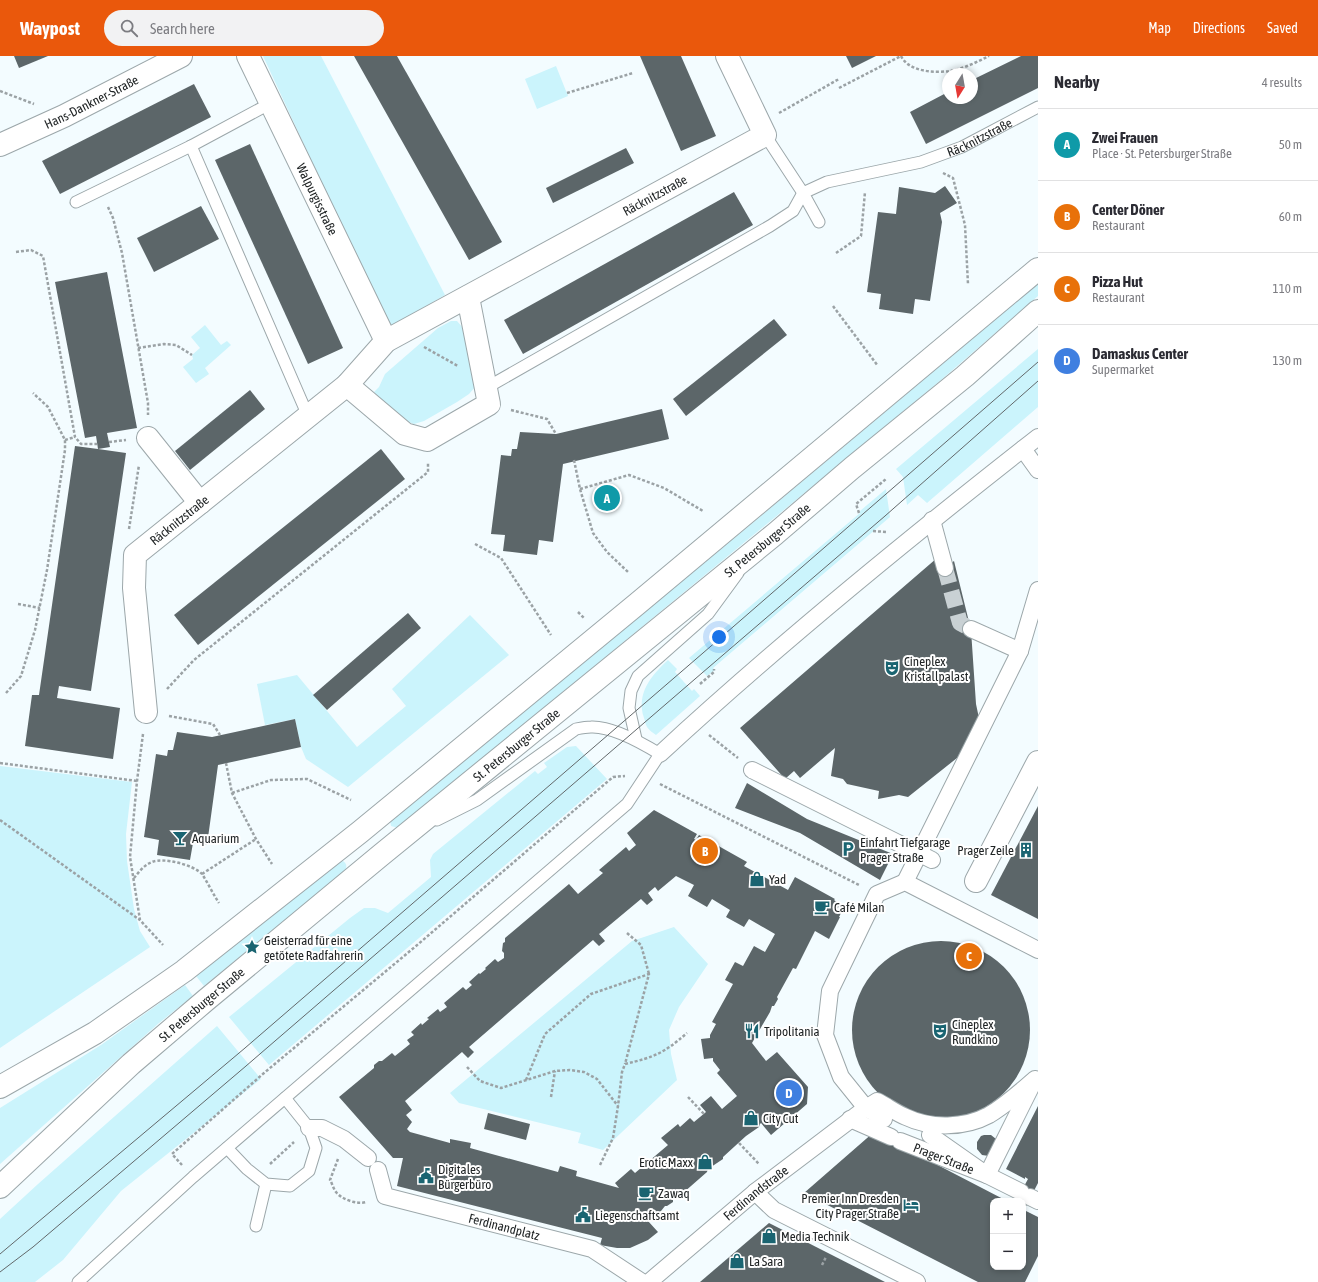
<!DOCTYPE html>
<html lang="en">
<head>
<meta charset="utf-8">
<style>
  :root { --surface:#fff; --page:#f2f2f3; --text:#2b2b33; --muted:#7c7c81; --line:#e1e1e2; --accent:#ea580c }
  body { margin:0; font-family:"Asap Condensed",sans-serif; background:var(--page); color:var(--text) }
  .controls { position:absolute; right:12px; bottom:12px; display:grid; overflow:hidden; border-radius:8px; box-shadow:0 2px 6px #0003 }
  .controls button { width:36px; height:36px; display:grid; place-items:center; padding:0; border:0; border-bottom:1px solid var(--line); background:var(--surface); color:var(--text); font:20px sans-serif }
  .compass { position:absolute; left:942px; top:12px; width:36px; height:36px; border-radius:50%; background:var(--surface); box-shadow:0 2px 6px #0003; rotate:191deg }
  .you { position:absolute; left:719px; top:581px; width:14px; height:14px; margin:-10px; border:3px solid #fff; border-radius:50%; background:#1a73e8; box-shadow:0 0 0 6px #1a73e833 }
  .badge { display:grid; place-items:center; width:26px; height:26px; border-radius:50%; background:var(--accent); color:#fff; font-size:13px; font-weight:700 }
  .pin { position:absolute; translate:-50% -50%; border:2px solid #fff; box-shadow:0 1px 4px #0006 }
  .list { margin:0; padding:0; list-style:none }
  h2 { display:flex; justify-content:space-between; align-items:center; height:52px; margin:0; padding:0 16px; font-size:17px }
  h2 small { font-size:13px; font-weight:400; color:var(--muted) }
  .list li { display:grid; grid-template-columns:26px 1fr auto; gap:12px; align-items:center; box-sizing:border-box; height:72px; padding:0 16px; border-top:1px solid var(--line) }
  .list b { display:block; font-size:15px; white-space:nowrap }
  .list p { margin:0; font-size:13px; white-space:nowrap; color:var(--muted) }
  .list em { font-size:13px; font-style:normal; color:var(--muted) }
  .icon { flex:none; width:22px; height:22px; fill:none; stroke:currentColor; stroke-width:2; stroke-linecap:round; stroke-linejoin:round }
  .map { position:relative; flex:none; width:1038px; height:1226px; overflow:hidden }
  header { display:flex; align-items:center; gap:24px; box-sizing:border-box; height:56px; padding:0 20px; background:var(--accent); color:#fff }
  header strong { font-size:19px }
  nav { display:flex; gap:22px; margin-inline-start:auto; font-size:14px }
  .search { width:280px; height:36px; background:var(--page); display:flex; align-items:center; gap:10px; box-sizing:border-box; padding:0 14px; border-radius:22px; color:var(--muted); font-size:15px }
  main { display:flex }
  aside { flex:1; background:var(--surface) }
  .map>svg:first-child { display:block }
  .green { fill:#cbf4fc }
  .building { fill:#5c6669; fill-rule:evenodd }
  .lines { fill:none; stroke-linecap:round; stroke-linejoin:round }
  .pedestrian-tunnel { stroke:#c9d1d4; stroke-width:16; stroke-dasharray:16 8; stroke-linecap:butt }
  .service-casing { stroke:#9ca7aa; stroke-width:13 }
  .pedestrian-casing { stroke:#9ca7aa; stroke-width:18 }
  .minor-casing { stroke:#9ca7aa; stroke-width:24 }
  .primary-casing { stroke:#9ca7aa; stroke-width:24 }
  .path { stroke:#9ba2a5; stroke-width:2.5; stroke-dasharray:3 2; stroke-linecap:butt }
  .service { stroke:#fff; stroke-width:11 }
  .pedestrian { stroke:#fff; stroke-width:16 }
  .minor { stroke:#fff; stroke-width:22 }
  .primary { stroke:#fff; stroke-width:22 }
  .tram { stroke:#62686a; stroke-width:1 }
  .labels { text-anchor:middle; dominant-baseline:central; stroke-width:4; stroke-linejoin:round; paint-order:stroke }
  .street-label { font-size:13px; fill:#212526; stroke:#fff }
  .poi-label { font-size:13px; fill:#212526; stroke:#fff; text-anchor:start }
</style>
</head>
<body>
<header>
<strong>Waypost</strong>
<div class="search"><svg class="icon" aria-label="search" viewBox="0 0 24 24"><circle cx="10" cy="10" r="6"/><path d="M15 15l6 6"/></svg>Search here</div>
<nav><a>Map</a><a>Directions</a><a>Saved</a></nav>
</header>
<main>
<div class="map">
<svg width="1038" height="1226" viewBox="0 0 1038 1226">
  <rect width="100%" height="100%" fill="#f3fcff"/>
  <!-- green -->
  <g class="green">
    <path d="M263,0H321L445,239L389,272Z"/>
    <path d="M556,10L568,40L537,53L525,23Z"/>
    <path d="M1038,225V240L941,324L853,397L398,772L391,770L390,764L749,470L1002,258Z"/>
    <path d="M451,265H457L469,279L476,330L469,338L457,346L424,365L414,368L399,362L374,336L379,331L385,318L438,272Z"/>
    <path d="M205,269L221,289L227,285L231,289L205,312L209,318L196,327L183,311L193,303L192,299L200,292L191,281Z"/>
    <path d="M1038,293V351L927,447L918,439L907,449L903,421L896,413Z"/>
    <path d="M886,433L890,461L713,612L715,614L707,620L689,602L860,457V455Z"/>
    <path d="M470,559L509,599L348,731L306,703L301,691L295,663L265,669L257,628L297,619L357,691L406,650L392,633Z"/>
    <path d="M668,604L677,613L675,616L692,635L694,633L700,640L656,679C653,677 649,674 647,671C645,668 645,664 644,662C636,637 651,620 668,604Z"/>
    <path d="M576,690L607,723L269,1009L229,961L350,862L364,852H375L388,857L431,821L430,804L433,798L535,715L538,718L547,711L544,707L567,691Z"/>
    <path d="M0,710L132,726L126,778L127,805L134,853L140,875L150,891L0,992Z"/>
    <path d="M343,805C347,808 347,810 345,815L204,930L196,920L339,806Z"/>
    <path d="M674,871L708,908L679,951L669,974L671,998L677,1024L603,1094L578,1087L581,1077L459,1047L450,1037L632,885Z"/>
    <path d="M185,929L193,940L159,967L0,1108V1052L101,989Z"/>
    <path d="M217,970L261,1023L121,1135L63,1204L35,1226H0V1163L38,1128Z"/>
  </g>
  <!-- building -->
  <g class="building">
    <path d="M14,0H48L19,12Z"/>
    <path d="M354,0H397L502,186L469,204Z"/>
    <path d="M640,0H681L716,80L681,95Z"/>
    <path d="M846,0H876L852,12Z"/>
    <path d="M1021,0H1038V32L926,88L910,56L948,36V42H972V24Z"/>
    <path d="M194,28L211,61L60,138L42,105Z"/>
    <path d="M250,88L343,292L308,308L215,104Z"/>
    <path d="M626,92L634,107L553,147L546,132Z"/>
    <path d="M945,130L957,147L940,157L942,166L930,245L915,243L913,258L879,253L881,238L867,236L878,156L896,158L899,131L935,137Z"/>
    <path d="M734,136L753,169L523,298L504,264Z"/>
    <path d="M201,150L219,183L154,216L137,182Z"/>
    <path d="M107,216L137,372L107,377L110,391L98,393L126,397L91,635L59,630L57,642L120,652L113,703L25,690L32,639H39L75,390L98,393L96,380L85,382L55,226Z"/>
    <path d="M774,263L787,279L686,360L673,343Z"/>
    <path d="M250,334L265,353L190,414L175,395Z"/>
    <path d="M662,353L669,383L563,408L553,486L539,484L537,499L503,495L505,479L491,478L501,399L511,400L512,393H517L520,376L556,378Z"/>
    <path d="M381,393L405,423L198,589L174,559Z"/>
    <path d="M937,502L945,512L954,505L971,574L976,648L980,667L962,698L908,741L899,739L878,743L879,735L847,728L843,723L831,720L835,692L800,722L794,715L785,723L740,672Z"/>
    <path d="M408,557L421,572L327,654L313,639Z"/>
    <path d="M295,663L301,691L218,709L207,789L193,787L190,804L157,799L159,784L144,781L156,698L167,700L168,694H173L177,676L212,681Z"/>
    <path d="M747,727L807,763L893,798L880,824L800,777L735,752Z"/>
    <path d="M1038,750V863L991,839Z"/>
    <path d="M654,754L697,778L694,783L696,784L699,779L747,806L744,810L788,834L795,821L835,843L834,844L838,847L840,849L837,853L840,854L841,857L839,861H840L829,883L815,875L796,913L793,912L777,941L778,943L774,950H772L770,956L752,987L766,1005L777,996L808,1031L807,1048L771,1079L761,1067L760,1068L759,1071L746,1080L723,1101V1103L708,1113L707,1116L683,1137L681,1136L673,1142V1146L667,1150H665L661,1155L648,1165L658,1176L648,1184L630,1192H617L600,1189L602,1182L397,1130L403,1102H393L339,1041L374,1012V1009L379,1005H382L392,997L395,1000L410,988L407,984L414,979L411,976L421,967L422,969L429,963L427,962L438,953L440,956L447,951L444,947L463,931L466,934L472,929L469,926L479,917L480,918L486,913L485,912L495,903L498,906L504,902V897L502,895L503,887L505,886V882L569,828L578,838L603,817L599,814L626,791L629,795L636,789L627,777ZM676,820L694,829L688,840L707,851L712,843L730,854L726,861L744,871L749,863L775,878L765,896L754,890L743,910L735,906L725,924L733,928L712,966L716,968L710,979V982L701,983L704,1003L713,1002V1005L720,1014L717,1017L737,1040L722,1053L711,1040L700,1049L706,1056L694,1066L690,1062L680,1071L678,1068L661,1082L668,1089L635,1117L631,1113L615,1127L619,1132L576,1120L577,1115L560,1110L558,1116L470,1092L471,1087L450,1083V1087L410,1076L407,1073L412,1066L406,1059L412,1054L405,1045L462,996L468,1002L474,996L469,991L593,884L599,890L605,885L599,878L641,843L647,849L653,844L648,837L655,831L658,835Z"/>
    <circle cx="941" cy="974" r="89"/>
    <path d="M1038,1050V1127L1024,1154L1038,1161V1200L1025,1226H978L804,1137L874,1076L1007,1145H993V1211H1023V1145H1016L1028,1123L1025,1121V1123L1006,1113Z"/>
    <path d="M488,1057L530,1068L526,1084L484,1073Z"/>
    <path d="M984,1079H991L996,1083L989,1100L982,1099L977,1093V1086L981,1080Z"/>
    <path d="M769,1167L885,1226H700Z"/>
  </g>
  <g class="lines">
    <!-- pedestrian-tunnel -->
    <path class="pedestrian-tunnel" d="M945,512L960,567L971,573"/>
    <defs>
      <g id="service">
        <path d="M271,47L191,90L308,360"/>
        <path d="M765,79L803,137L819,166"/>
        <path id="s1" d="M803,137L827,126L921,106L962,91L1038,51"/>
        <path d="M76,146L191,90"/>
        <path d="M486,332L770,170L793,155L803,137"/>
        <path d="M636,683L629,652L631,635L638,620L708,558L738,517"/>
        <path d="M227,1092L247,1113L266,1128L290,1130L309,1115L316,1092L309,1072L285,1042"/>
        <path d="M256,1170L266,1128"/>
        <path d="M78,1226L193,1121L627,748L660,698C642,687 612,670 591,671C586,671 581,672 576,673L477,744L437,764"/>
      </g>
      <g id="pedestrian">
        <path d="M1023,393L1038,414"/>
        <path d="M932,464L945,512"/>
        <path d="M971,573L1020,595"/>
        <path d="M660,698C781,586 909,482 1038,381"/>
        <path d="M752,714L932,804"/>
        <path d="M905,826L1020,595L1038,534"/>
        <path d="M850,1063L891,1081"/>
        <path d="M884,1063L866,1052L841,1021L825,979L830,935L877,838L905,826L1038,894"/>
        <path d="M309,1072H322L344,1083L368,1102"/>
        <path d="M930,1079L987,1119L1021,1136"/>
        <path id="s2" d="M900,1085L987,1119L1032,1029"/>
        <path id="s3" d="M378,1114L385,1140L592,1193L642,1226"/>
        <path d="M755,1136L774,1154L917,1226"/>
        <path d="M1030,1141L1038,1145"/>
        <path id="s4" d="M649,1226L755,1136L866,1052L877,1045C887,1050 896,1057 906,1061C931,1073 965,1072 989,1059C1006,1049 1020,1036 1035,1023"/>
      </g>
      <g id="minor">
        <path id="s5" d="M248,0L386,285"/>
        <path id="s6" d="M0,89L64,60L181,0"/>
        <path d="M347,329L405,378L427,384L489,348L468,241"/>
        <path d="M148,382L200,447"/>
        <path id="s7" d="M146,656L134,532L135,499L347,329L386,285L765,79L727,0"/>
        <path d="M976,825L1038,706"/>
      </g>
      <g id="primary">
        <path d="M0,1031L95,977L184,915L360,776L637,548L1038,213"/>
        <path id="s8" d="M0,1131L131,1008L206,944L381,799L775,478L852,412L965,320L1038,255"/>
      </g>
    </defs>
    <!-- service casing -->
    <use href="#service" class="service-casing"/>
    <!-- pedestrian casing -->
    <use href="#pedestrian" class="pedestrian-casing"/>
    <!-- minor casing -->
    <use href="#minor" class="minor-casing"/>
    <!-- primary casing -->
    <use href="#primary" class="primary-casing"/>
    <!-- path -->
    <g class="path">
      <path d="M901,0C909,16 934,17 950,15C963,13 977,6 989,0"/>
      <path d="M839,32L901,0"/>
      <path d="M0,35L34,48"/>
      <path d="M567,37L633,17"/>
      <path d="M779,57L839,23"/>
      <path d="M943,117L953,122L965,169L968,228"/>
      <path d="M108,151L113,162L122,197L148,347V359"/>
      <path d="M16,196L31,194L43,200L75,381L81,388H97"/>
      <path d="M836,197L861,180L865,136"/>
      <path d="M833,250L878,310"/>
      <path d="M424,291L458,310"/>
      <path d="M138,292L164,288L176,289L192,299"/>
      <path d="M511,354L547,363L556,378"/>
      <path d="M65,384L75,381"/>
      <path d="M109,386L126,384"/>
      <path d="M574,404L580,433L593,477L607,496L628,516"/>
      <path d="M580,433L629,419L664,432L703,455"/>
      <path d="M859,457L856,448L886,423"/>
      <path d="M129,473L139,409"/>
      <path d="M873,475L886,476"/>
      <path d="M475,488L501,502L551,579"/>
      <path d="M18,548L40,552"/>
      <path d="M578,556L584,562"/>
      <path d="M700,628L714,616V613"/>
      <path d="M167,633L194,604L428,416V407"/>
      <path d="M6,637L21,620L35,574L47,514L65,394V384L48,351L33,337"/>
      <path d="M169,660L213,668L220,679"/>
      <path d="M143,678L137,725L130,801L140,864L163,889"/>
      <path d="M709,679L738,702"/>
      <path d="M0,707L137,725"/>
      <path d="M226,707L232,737L256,783L272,808"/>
      <path d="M660,728L859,829"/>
      <path d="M232,737L271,724L307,723L351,744"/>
      <path d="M0,764L140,864"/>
      <path d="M202,818L256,783"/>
      <path d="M134,822C139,816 144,809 152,806C163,801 194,809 202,818C208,827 213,838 219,847"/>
      <path d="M627,877L641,889L649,918"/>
      <path d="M467,1011L480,1025L501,1032L555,1015L570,1014L584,1016L597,1023L618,1050"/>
      <path d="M526,1024L545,978L591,938L649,918L625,1008"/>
      <path d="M551,1041L555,1015"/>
      <path d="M688,1041L704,1058"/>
      <path d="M739,1087L759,1108"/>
      <path d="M338,1103L330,1124C332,1127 333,1132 336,1136C341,1143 357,1149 366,1146"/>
      <path d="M270,1108L294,1086"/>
      <path d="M182,1109L172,1098L264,1017L416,890L613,721L625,720"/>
      <path d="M600,1109L613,1082L618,1050L622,1016L625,1008C655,1001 664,997 687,977"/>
      <path d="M822,1209L826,1201"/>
    </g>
    <!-- service -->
    <use href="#service" class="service"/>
    <!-- pedestrian -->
    <use href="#pedestrian" class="pedestrian"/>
    <!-- minor -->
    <use href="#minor" class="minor"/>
    <!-- primary -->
    <use href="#primary" class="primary"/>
    <!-- tram -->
    <g class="tram">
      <path d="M0,1198L245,992L703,597L1038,306"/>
      <path d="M0,1216L33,1191L246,1010L695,623L885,460L1038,325"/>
    </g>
  </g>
  <!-- icons -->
  <defs>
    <symbol id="theatre-bare" viewBox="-9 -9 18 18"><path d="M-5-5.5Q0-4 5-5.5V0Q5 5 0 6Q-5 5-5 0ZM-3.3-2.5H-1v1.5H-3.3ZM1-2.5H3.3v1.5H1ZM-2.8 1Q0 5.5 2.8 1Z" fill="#1a6471" stroke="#fff" stroke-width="2.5" paint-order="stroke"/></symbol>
    <symbol id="bar-bare" viewBox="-9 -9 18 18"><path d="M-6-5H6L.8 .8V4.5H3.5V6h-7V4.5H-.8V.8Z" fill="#1a6471" stroke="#fff" stroke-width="2.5" paint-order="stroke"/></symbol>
    <symbol id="parking-bare" viewBox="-9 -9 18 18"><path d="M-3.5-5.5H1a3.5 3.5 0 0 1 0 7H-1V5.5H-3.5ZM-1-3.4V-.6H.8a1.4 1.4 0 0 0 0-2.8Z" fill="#1a6471" stroke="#fff" stroke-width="2.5" paint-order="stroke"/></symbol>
    <symbol id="building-bare" viewBox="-9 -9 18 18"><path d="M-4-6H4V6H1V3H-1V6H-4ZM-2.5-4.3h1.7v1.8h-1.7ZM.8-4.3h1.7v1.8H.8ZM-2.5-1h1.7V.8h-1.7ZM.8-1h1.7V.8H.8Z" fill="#1a6471" stroke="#fff" stroke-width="2.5" paint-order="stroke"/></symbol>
    <symbol id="shop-bare" viewBox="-9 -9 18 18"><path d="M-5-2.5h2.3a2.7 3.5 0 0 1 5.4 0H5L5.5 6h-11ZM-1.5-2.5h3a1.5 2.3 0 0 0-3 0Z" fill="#1a6471" stroke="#fff" stroke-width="2.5" paint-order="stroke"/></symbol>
    <symbol id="cafe-bare" viewBox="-9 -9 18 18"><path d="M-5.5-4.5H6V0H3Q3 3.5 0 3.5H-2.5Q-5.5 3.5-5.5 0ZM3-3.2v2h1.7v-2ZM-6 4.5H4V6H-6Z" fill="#1a6471" stroke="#fff" stroke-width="2.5" paint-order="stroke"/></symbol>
    <symbol id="sight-bare" viewBox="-9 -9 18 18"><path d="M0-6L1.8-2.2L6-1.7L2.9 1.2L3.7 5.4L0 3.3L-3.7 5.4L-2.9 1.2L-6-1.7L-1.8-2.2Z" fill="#1a6471" stroke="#fff" stroke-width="2.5" paint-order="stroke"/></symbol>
    <symbol id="restaurant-bare" viewBox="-9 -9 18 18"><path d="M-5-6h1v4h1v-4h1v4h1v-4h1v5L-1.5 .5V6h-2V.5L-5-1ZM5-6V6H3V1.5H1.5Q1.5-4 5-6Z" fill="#1a6471" stroke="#fff" stroke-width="2.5" paint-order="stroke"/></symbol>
    <symbol id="civic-bare" viewBox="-9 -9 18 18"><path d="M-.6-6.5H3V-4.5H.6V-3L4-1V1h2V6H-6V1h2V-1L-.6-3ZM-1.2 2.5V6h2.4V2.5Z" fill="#1a6471" stroke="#fff" stroke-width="2.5" paint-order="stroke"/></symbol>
    <symbol id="hotel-bare" viewBox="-9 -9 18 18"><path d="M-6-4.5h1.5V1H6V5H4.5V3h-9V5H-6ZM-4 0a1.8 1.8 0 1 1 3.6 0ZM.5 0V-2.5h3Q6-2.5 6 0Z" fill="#1a6471" stroke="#fff" stroke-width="2.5" paint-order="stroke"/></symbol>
  </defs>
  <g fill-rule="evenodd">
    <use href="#theatre-bare" x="881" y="601" width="22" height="22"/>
    <use href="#bar-bare" x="169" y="771" width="22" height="22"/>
    <use href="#parking-bare" x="837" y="782" width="22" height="22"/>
    <use href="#building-bare" x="1015" y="783" width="22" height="22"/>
    <use href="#shop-bare" x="746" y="812" width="22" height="22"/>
    <use href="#cafe-bare" x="811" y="840" width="22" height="22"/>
    <use href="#sight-bare" x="241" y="880" width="22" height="22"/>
    <use href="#restaurant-bare" x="741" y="964" width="22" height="22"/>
    <use href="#theatre-bare" x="929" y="964" width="22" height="22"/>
    <use href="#shop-bare" x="740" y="1051" width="22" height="22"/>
    <use href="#shop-bare" x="694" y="1095" width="22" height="22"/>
    <use href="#civic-bare" x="415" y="1109" width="22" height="22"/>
    <use href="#cafe-bare" x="635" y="1126" width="22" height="22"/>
    <use href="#hotel-bare" x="900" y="1138" width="22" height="22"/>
    <use href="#civic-bare" x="572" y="1148" width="22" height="22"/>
    <use href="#shop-bare" x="758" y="1169" width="22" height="22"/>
    <use href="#shop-bare" x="726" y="1194" width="22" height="22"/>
  </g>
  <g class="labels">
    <!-- street labels -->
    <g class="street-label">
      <text stroke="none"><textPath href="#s6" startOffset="101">Hans-Dankner-Straße</textPath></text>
      <text stroke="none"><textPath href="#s1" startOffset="186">Räcknitzstraße</textPath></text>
      <text stroke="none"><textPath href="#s7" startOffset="794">Räcknitzstraße</textPath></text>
      <text stroke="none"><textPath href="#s5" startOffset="159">Walpurgisstraße</textPath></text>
      <text stroke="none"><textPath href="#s7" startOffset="214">Räcknitzstraße</textPath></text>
      <text stroke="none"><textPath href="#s8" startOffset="1004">St. Petersburger Straße</textPath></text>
      <text stroke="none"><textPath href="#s8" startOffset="680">St. Petersburger Straße</textPath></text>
      <text stroke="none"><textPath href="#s8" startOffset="272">St. Petersburger Straße</textPath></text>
      <text stroke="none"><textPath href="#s2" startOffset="47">Prager Straße</textPath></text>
      <text stroke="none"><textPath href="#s4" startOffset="139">Ferdinandstraße</textPath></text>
      <text stroke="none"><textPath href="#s3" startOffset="150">Ferdinandplatz</textPath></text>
    </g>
    <!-- poi labels -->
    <g class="poi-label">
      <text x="904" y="605">Cineplex<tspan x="904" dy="15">Kristallpalast</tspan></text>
      <text x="192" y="782">Aquarium</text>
      <text x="860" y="786">Einfahrt Tiefgarage<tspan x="860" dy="15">Prager Straße</tspan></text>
      <text x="1014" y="794" text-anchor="end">Prager Zeile</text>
      <text x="769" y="823">Yad</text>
      <text x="834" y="851">Café Milan</text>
      <text x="264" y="884">Geisterrad für eine<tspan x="264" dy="15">getötete Radfahrerin</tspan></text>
      <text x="952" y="968">Cineplex<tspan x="952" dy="15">Rundkino</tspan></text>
      <text x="764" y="975">Tripolitania</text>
      <text x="763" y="1062">City Cut</text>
      <text x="693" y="1106" text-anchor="end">Erotic Maxx</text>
      <text x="438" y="1113">Digitales<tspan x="438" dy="15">Bürgerbüro</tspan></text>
      <text x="658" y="1137">Zawaq</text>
      <text x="899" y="1142" text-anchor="end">Premier Inn Dresden<tspan x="899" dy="15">City Prager Straße</tspan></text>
      <text x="595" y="1159">Liegenschaftsamt</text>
      <text x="781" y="1180">Media Technik</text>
      <text x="749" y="1205">La Sara</text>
    </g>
  </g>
</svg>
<div class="controls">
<button>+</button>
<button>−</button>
</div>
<svg class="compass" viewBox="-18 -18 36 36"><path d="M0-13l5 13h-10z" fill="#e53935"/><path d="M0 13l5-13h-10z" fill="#7c7c81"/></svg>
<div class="you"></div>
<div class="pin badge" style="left:607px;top:442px;background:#0f9aa8">A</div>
<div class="pin badge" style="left:705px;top:795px;background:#e8710a">B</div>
<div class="pin badge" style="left:969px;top:900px;background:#e8710a">C</div>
<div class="pin badge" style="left:789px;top:1037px;background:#3f7fe0">D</div>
</div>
<aside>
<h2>Nearby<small>4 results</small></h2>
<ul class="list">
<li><span class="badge" style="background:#0f9aa8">A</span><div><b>Zwei Frauen</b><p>Place · St. Petersburger Straße</p></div><em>50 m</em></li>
<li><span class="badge" style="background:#e8710a">B</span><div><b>Center Döner</b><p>Restaurant</p></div><em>60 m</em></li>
<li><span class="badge" style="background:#e8710a">C</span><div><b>Pizza Hut</b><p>Restaurant</p></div><em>110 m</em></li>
<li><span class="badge" style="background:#3f7fe0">D</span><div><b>Damaskus Center</b><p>Supermarket</p></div><em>130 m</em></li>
</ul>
</aside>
</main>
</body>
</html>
